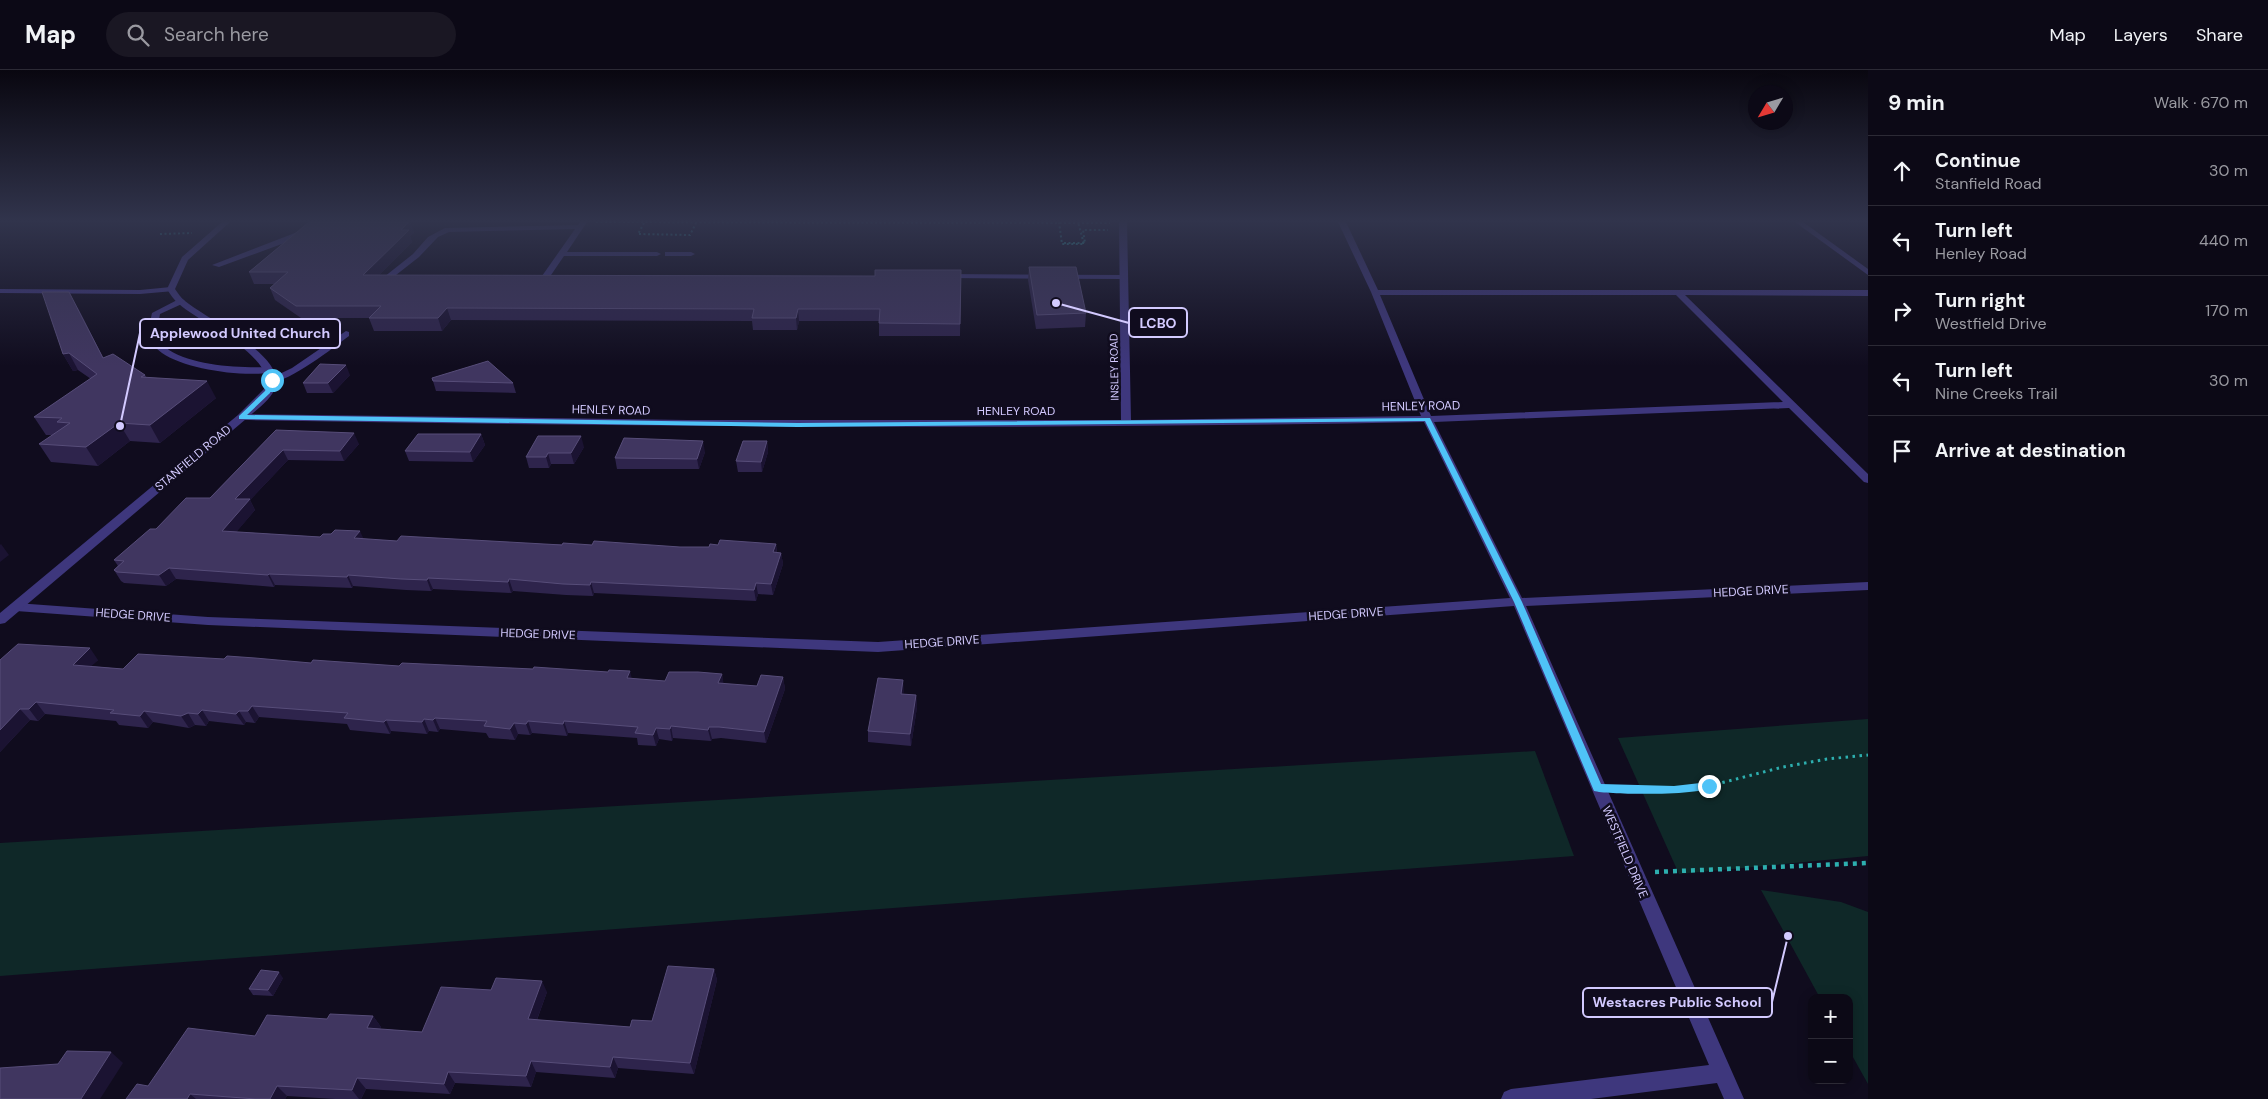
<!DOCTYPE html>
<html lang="en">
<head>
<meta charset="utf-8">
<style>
  :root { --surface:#0c0916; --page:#1a1723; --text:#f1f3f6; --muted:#9a9aa1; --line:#2c2a35 }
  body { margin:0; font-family:"DM Sans",sans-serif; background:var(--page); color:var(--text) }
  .controls { position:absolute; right:15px; bottom:15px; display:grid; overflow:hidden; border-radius:10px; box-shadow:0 2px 12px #0003 }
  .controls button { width:45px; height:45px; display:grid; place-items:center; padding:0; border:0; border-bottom:1px solid var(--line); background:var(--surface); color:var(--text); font:25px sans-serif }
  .compass { position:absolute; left:1748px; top:15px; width:45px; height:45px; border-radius:50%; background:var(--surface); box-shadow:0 2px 12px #0003; rotate:232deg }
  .stop { position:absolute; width:15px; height:15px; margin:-11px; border:4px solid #4fc3f7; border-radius:50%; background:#fff }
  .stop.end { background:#4fc3f7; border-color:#fff; box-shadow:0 1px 5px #0008 }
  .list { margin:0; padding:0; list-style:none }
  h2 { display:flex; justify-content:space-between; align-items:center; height:65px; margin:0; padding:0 20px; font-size:21px }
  h2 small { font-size:16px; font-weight:400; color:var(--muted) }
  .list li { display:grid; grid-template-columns:32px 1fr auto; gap:15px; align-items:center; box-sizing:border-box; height:70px; padding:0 20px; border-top:1px solid var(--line) }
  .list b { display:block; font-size:19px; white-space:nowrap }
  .list p { margin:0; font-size:16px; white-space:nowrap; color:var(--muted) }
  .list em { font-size:16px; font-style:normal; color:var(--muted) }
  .icon { flex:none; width:28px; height:28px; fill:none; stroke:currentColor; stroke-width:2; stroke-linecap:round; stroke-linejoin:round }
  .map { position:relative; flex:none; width:1868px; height:1029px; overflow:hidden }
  header { display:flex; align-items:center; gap:30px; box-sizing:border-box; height:70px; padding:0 25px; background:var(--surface); border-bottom:1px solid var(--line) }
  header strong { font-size:24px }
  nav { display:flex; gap:28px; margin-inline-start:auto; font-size:18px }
  .search { width:350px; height:45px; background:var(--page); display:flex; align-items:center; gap:12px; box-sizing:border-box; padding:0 18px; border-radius:28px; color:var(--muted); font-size:19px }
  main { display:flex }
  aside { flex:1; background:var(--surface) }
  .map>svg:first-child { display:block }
  .green { fill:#0f2828 }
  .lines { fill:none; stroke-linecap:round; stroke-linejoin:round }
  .path-far2 { stroke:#2dafaf; stroke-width:2; stroke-dasharray:2 2.5; stroke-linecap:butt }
  .path-far1 { stroke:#2dafaf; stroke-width:3; stroke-dasharray:2.5 4.5; stroke-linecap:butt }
  .path { stroke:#2dafaf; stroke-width:4.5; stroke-dasharray:4 5; stroke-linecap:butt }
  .service { fill:#3e377d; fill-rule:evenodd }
  .minor { fill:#3e377d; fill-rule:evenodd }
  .tertiary { fill:#3e377d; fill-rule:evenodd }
  .path-bridge { stroke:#2dafaf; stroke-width:2; stroke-dasharray:2 2.5; stroke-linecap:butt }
  .wall { fill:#2e244c }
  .shaded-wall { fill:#1b1332 }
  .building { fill:#403660; stroke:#574d79 }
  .route { fill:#4fc3f7 }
  .labels { text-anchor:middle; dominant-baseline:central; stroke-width:5; stroke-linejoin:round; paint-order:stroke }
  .far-street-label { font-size:11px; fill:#d3caff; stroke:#100c1e }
  .street-label { font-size:12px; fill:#d3caff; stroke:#100c1e }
  .leader { fill:none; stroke:#d3caff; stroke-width:2 }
  .callout-dot { fill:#d3caff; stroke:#100c1e; stroke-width:2 }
  .callout { fill:#100c1e; stroke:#d3caff; stroke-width:2 }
  .callout-label { font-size:14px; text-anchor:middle; font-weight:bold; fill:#d3caff }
</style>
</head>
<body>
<header>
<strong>Map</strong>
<div class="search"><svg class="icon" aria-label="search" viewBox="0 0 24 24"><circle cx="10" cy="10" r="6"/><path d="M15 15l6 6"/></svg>Search here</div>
<nav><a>Map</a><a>Layers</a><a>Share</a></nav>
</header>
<main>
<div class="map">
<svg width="1868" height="1029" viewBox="0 0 1868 1029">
  <rect width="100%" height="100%" fill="#100c1e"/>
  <!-- green -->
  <g class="green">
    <path d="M1868,649V786L1679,804L1618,668Z"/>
    <path d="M1535,681L1574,786L0,906V773Z"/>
    <path d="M1761,820L1841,832L1868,842V1014L1849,980V928H1820Z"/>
  </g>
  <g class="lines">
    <!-- path-far2 -->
    <g class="path-far2">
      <path d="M596,152L1110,153"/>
      <path d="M644,153L638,164L690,165L696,153"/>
      <path d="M160,164L192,163"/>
      <path d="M1064,173H1085L1083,160H1108"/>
    </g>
    <!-- path-far1 -->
    <path class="path-far1" d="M1618,719L1674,720L1709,716L1783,697L1827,689L1868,685"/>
    <!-- path -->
    <path class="path" d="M1655,802L1868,793"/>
    <!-- service -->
    <g class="service">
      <path d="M312,152H320L306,165L219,197L212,195L300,161Z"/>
      <path d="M580,152H587L567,182H657L661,184L657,186H564L549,208H546L542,206L575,159L449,162L438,167L419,187L396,205H404V209H388L384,207L413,184L428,167L445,158L578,155Z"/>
      <path d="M665,182H691L695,184L691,186H665Z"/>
      <path d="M941,204L1124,205L1128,207L1124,209L944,208L940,206Z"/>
      <path d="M346,261L349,262V266C334,277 286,315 269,312L267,310L292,298Z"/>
    </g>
    <!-- minor -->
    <g class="minor">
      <path d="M1119,152H1127L1131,350L1421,346L1371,222L1338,152H1346L1378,220H1868V226L1685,225L1868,404V413L1864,412L1789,338L1434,352L1522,528L1868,512V520L1526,536L1744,1029H1724L1717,1013L1591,1029H1501L1504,1022L1511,1019L1709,995L1514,536L878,582L208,555L16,541L10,537L16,533L208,547L878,572L1510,528L1424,352C1030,360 636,357 242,350L237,347L242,344L688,350H1121ZM1380,225H1676L1783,332L1431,346Z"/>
      <path d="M1795,152H1803L1868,199V205Z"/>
      <path d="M171,217L175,219L174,221L140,224L0,223V219L140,220Z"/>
      <path d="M181,228L185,231L184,233L160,244L156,266C160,270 164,276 169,280C194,296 240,298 269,297L272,298V302C246,308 184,299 162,283C156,279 151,272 147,266L152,243Z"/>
    </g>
    <!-- tertiary -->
    <path class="tertiary" d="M222,152H230L188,190L175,219C178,223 181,228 185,231C205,248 283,284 276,315C273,329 256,340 246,349L5,553L0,554V543L238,345L265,318C277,287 199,252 179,234C174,230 170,224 167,219L182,187Z"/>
    <!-- path-bridge -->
    <path class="path-bridge" d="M1059,152L1062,174H1084L1078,152"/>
  </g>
  <!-- wall -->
  <g class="wall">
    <path d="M309,152H410L414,163L410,166L412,172L379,205L875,206L961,200L960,266H879V251H799L797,260H753L752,251L451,250L442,261H374L369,248H301L275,230L270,218L275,214H254L249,202Z"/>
    <path d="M1029,197L1086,243L1085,257L1036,259L1028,210Z"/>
    <path d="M78,238L103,288L145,305L147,308L216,328L160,373L130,371L98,396L51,392L39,374L53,365H46L34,347L91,309L78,300L73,301L63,284Z"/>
    <path d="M350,305L333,323H307L303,313Z"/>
    <path d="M433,311L513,313L516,323L436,321Z"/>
    <path d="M276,360L359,374L344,391L288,390L250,430L255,440L236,462L397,471L680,477H709L718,475L776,474L777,482L781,483L783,494L773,525L758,524L756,531L594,523L593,526L566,525L513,521L511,523L433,519L431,521L406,520L353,516L352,518L275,515L274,517L176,509L166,516L124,513L121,511L114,500L118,496L114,490L156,459L210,428Z"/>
    <path d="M481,364L485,375L473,392L409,391L405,381Z"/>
    <path d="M767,371L768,382L762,402H738L736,391Z"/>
    <path d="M584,377L574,394H551L549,398H529L526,387Z"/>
    <path d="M705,382L699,399H617L615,388Z"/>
    <path d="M224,589L311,593L399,596L665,611L722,604L723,614L757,616L783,607L785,619L766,673L721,668L712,669L711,671L673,668L672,671L659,669L656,676L638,675L637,668L568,663L567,666L532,663L530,665L518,664L515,670L489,668L486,663L440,659L438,662L429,661L427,664L391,661L390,664L350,660L347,654L259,647L255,653L246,652L244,655L209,651L206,656L195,655L189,658L153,652L148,658L119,655L116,651L45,644L38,651L30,650L0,682V590H98L91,596L123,599Z"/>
    <path d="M903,610V624L916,625L917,637L911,676L868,672V661Z"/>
    <path d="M714,899L717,910L694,1004L618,998L615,1008L536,1002L531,1017L455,1013L450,1024L366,1019L361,1029H335L287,1026L285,1029H126L148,1016L255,966L327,949L373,946L381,957L380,959L422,962L491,920L547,922L537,950L630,957L652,951Z"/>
    <path d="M283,908L273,926L253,925L249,919Z"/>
  </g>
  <!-- shaded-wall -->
  <g class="shaded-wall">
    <path d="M409,152H410L414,163L410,166L412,172L367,217L363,205L401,160Z"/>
    <path d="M69,222L78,238L112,305L103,288Z"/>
    <path d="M447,238L451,250L442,261L438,248Z"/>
    <path d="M798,239L799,251L797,260L796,248Z"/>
    <path d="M69,283L78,300L73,301L63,284Z"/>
    <path d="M346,295L350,305L333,323L328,313Z"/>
    <path d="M207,311L216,328L160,373L150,355Z"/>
    <path d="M119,353L130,371L98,396L86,377Z"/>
    <path d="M354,363L359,374L344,391L340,381Z"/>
    <path d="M481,364L485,375L473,392L470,382Z"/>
    <path d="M581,366L584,377L574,394L571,383Z"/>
    <path d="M703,371L705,382L699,399L697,389Z"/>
    <path d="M767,371L768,382L762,402L761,392Z"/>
    <path d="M283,380L288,390L250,430L255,440L228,472L222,461L235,429Z"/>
    <path d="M548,383L551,394L549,398L546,387Z"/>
    <path d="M360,461L365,472L354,468Z"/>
    <path d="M1,474L9,485L0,492V475Z"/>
    <path d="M776,474L777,485L773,482Z"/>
    <path d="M781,483L783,494L773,525L771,514Z"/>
    <path d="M169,498L176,509L166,516L159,505Z"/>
    <path d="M269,504L275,515L274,517L268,505Z"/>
    <path d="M348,505L353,516L352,518L347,507Z"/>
    <path d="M428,508L433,519L431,521L427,510Z"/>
    <path d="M509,509L513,521L511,523L508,512Z"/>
    <path d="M591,512L594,523L593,526L590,515Z"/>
    <path d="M756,513L758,524L756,531L754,520Z"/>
    <path d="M90,578L98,590L81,606L73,595Z"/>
    <path d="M630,601L633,613L627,608Z"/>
    <path d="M722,604L724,616L718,613Z"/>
    <path d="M783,607L785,619L766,673L764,662Z"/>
    <path d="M903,610L904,621L901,636V624Z"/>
    <path d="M916,625L917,637L911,676L910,664Z"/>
    <path d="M36,632L45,644L38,651L29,639Z"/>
    <path d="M252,636L259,647L255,653L248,641Z"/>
    <path d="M20,639L30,650L0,682V660Z"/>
    <path d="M202,640L209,651L206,656L198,644Z"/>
    <path d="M144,641L153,652L148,658L140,646Z"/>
    <path d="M239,641L246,652L244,655L236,644Z"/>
    <path d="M188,643L195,655L189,658L181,646Z"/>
    <path d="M435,648L440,659L438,662L433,650Z"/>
    <path d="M424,649L429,661L427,664L422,652Z"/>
    <path d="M386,650L391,661L390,664L384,652Z"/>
    <path d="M528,651L532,663L530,665L526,654Z"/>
    <path d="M564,651L568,663L567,666L563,654Z"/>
    <path d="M514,653L518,664L515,670L510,659Z"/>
    <path d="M671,656L673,668L672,671L670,659Z"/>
    <path d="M709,657L712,669L711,671L708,660Z"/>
    <path d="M656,658L659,669L656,676L653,665Z"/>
    <path d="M714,899L717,910L694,1004L690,993Z"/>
    <path d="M279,902L283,908L273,926L268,920Z"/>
    <path d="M542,911L547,922L533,960L528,949Z"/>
    <path d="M373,946L381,957L375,969L367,958Z"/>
    <path d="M111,982L123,993L100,1029H81Z"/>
    <path d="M613,987L618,998L615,1008L610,997Z"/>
    <path d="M531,991L536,1002L531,1017L526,1006Z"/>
    <path d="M448,1002L455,1013L450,1024L444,1014Z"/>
    <path d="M357,1008L366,1019L361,1029H359L352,1020Z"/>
    <path d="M277,1016L287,1026L285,1029H270Z"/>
    <path d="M190,1024L196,1029H187Z"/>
  </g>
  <!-- building -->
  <g class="building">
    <path d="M309,152H409L401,160H409L363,205L875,206V200H961L960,254L879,253L880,239H798L796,248H752L754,239L447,238L438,248H369L381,236H296L270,218L288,202H249Z"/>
    <path d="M1029,197H1076L1086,243L1037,245Z"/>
    <path d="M42,222H69L103,288L113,284L145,305L141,307L207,311L150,355L119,353L86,377L39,374L70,353L57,352L62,348L34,347L97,304L69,283L63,284Z"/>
    <path d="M488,291L513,313L433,311L432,308Z"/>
    <path d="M320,294L346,295L328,313H303Z"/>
    <path d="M276,360L354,363L340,381L283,380L235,429H250L222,461L320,467L323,464H331L335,460L360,461L354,468L397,471L401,466L562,475L563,473L592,475L594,471L680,477H709L710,474L718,475L720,470L776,474L773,482L781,483L771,514L756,513L754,520L591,512L590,515L563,514L509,509L508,512L428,508L427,510L401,509L348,505L347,507L269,504L268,505L169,498L159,505L117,502L114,500L124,491L114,490L150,459H156L186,428H210Z"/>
    <path d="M418,364H481L470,382L405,381Z"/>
    <path d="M538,366H581L571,383H548L546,387H526Z"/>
    <path d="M624,368L703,371L697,389L615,388Z"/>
    <path d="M743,371H767L761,392L736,391Z"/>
    <path d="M18,574L90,578L73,595L123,599L138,584L224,589L227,586L255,588L311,593L313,590L399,596L402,593L533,599L534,597L608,602L609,600L630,601L627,608L665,611L669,602H698L722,604L718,613L757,616L761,605L783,607L764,662L719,657H709L708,660L671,656L670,659L656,658L653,665L635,663L638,657L564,651L563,654L528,651L526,654L514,653L510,659L484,656L487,651L435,648L433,650L424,649L422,652L386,650L384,652L344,648L348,643L252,636L248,641H239L236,644L202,640L198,644L188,643L181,646L144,641L140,646L110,643L114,640L36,632L29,639H20L0,660V590Z"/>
    <path d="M878,608L903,610L901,624L916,625L910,664L868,661Z"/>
    <path d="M668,896L714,899L690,993L613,987L610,997L531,991L526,1006L448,1002L444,1014L357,1008L352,1020L277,1016L270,1029H256L190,1024L187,1029H126L137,1014L148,1016L188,958L255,966L267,945L327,949L330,944L373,946L367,958L422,962L441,917L491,920L496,908L542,911L528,949L630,957L632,950L652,951Z"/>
    <path d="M261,900L279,902L268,920L249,919Z"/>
    <path d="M67,981L111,982L81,1029H0V998L58,994Z"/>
  </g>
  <!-- sky -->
  <linearGradient id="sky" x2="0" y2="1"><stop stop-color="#090710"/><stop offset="0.51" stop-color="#31344c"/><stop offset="1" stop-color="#31344c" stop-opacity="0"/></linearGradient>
  <rect width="1868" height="296" fill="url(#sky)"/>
  <!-- route -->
  <path class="route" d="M270,309L275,310L270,323L247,345L798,353L1430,348L1522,532L1601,714L1674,716L1709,712L1714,716C1706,726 1609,725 1594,721L1514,532L1425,351L798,357L239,349V346L265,321Z"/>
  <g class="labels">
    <!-- far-street labels -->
    <g class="far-street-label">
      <text transform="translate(1114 297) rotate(-91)">INSLEY ROAD</text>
    </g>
    <!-- street labels -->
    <g class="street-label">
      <text transform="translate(1421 336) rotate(-1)">HENLEY ROAD</text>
      <text transform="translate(611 340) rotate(1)">HENLEY ROAD</text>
      <text x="1016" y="341">HENLEY ROAD</text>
      <text transform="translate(193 388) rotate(-40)">STANFIELD ROAD</text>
      <text transform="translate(1751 521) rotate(-3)">HEDGE DRIVE</text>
      <text transform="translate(1346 544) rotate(-4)">HEDGE DRIVE</text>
      <text transform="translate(133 545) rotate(4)">HEDGE DRIVE</text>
      <text transform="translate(538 564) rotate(2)">HEDGE DRIVE</text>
      <text transform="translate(942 572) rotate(-4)">HEDGE DRIVE</text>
      <text transform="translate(1625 782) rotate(67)">WESTFIELD DRIVE</text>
    </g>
  </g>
  <!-- callouts -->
  <path class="leader" d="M1056 233L1129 253M120 356L140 263M1788 866L1772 932"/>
  <g class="callout-dot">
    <circle cx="1056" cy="233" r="5"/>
    <circle cx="120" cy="356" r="5"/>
    <circle cx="1788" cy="866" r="5"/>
  </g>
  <g class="callout">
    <rect x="1129" y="238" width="58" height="29" rx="5"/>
    <rect x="140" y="249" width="200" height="29" rx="5"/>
    <rect x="1583" y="918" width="189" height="29" rx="5"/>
  </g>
  <g class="callout-label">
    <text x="1158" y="258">LCBO</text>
    <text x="240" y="268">Applewood United Church</text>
    <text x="1677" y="937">Westacres Public School</text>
  </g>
</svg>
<div class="controls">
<button>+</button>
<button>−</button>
</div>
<svg class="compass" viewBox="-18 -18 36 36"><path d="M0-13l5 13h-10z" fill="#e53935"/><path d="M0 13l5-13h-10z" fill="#9a9aa1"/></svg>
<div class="stop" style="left:272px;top:310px"></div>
<div class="stop end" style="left:1709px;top:716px"></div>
</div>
<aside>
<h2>9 min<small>Walk · 670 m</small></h2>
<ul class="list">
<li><svg class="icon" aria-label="ahead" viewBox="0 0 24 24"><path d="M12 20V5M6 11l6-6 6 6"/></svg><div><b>Continue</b><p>Stanfield Road</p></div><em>30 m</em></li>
<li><svg class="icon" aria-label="left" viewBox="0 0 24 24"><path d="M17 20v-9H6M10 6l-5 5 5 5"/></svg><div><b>Turn left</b><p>Henley Road</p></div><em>440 m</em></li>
<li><svg class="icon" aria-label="right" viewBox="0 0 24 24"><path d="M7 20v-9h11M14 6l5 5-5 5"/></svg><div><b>Turn right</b><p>Westfield Drive</p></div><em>170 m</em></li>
<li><svg class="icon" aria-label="left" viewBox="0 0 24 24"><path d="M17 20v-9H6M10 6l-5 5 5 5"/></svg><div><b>Turn left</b><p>Nine Creeks Trail</p></div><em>30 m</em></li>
<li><svg class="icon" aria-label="arrive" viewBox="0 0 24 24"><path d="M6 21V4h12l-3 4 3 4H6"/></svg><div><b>Arrive at destination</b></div></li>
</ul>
</aside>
</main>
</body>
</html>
